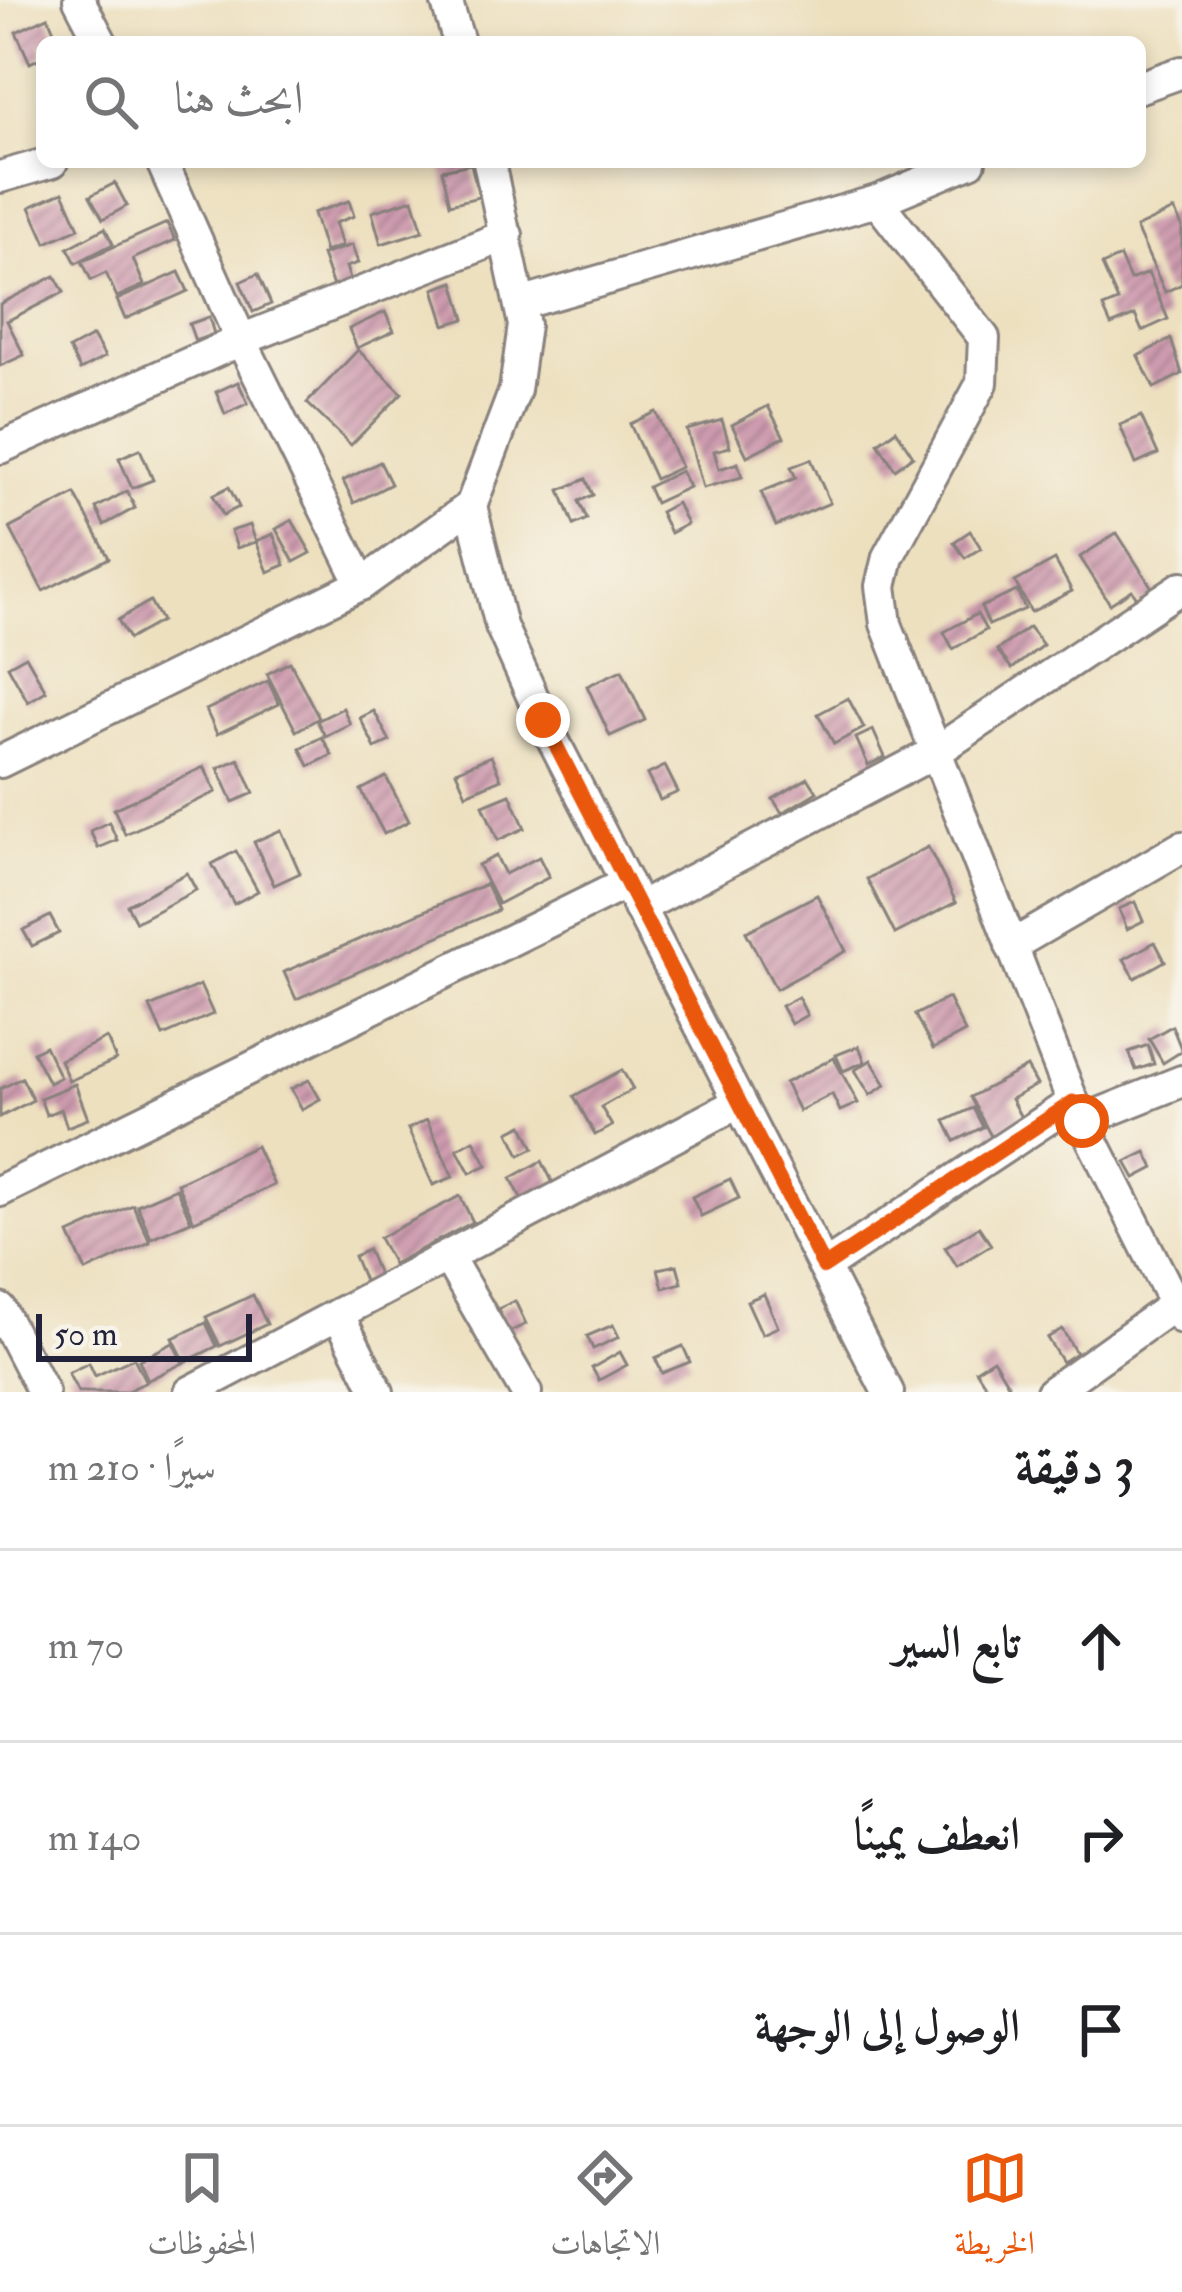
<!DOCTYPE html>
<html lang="ar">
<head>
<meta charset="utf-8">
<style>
  :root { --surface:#fff; --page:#f6f6f6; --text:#202124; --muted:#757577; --line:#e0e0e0; --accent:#ea580c }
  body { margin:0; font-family:"IM FELL Double Pica",Amiri,serif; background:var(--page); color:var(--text); direction:rtl }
  .scale { position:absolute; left:36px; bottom:30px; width:216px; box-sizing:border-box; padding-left:12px; border:6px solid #22223b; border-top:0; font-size:33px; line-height:42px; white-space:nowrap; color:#22223b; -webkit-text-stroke:9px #f7f3e8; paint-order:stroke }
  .stop { position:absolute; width:36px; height:36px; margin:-27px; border:9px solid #ea580c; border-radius:50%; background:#fff }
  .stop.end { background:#ea580c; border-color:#fff; box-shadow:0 3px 12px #0008 }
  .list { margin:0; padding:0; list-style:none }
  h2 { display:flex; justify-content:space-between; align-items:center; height:156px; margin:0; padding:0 48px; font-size:51px }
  h2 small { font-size:39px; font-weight:400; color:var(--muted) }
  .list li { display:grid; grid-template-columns:78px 1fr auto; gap:36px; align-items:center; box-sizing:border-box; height:192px; padding:0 48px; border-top:3px solid var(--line) }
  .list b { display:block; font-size:45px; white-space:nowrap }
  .list em { font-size:39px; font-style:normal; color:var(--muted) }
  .icon { flex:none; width:66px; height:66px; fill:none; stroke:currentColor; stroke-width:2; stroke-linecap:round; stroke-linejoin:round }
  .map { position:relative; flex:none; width:1182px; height:1392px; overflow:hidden; direction:ltr }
  .search { position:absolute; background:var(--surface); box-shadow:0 6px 18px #0003; left:36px; right:36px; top:36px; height:132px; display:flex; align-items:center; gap:30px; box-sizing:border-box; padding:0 42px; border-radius:18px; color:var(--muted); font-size:45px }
  .sheet { height:732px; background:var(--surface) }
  nav { display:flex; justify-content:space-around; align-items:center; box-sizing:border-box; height:168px; border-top:3px solid var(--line); background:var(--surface); font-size:33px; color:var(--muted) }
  nav a { display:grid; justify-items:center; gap:6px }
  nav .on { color:var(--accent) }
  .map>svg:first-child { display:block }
  .building { fill:url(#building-hatch) }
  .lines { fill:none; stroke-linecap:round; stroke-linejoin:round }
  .minor-casing { stroke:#88817d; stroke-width:36 }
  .minor { stroke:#fff; stroke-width:30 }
  .route { stroke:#ea580c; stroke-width:15 }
</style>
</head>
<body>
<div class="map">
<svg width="1182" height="1392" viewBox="0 0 1182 1392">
  <defs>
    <pattern id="building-hatch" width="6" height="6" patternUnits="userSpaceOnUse" patternTransform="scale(3)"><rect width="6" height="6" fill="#ce9baf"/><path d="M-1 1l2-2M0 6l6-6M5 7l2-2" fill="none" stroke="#a77e90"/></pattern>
  </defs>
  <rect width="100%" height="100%" fill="#f7f3e8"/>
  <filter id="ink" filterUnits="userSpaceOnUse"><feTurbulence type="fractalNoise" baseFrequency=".00833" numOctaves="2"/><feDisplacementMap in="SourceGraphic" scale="24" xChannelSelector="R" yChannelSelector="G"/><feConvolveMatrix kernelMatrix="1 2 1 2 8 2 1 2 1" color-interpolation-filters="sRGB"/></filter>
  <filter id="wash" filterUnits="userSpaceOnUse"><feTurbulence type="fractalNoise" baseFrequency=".004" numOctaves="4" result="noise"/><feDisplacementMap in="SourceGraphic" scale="48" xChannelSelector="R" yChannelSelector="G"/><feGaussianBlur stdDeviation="2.7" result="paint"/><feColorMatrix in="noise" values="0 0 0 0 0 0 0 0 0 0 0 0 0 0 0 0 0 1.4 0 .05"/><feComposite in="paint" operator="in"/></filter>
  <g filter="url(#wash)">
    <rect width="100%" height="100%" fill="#ede0bf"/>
    <g id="blocks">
      <!-- building -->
      <g class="building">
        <path d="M48,17L59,42H42V57L30,63L16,32Z"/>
        <path d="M471,164L479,197L450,204L442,170Z"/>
        <path d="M115,183L127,206L103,219L90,196Z"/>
        <path d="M63,192L79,228L46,243L30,207Z"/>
        <path d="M413,199L423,231L381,244L372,212Z"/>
        <path d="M349,201L354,216L335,223L342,246L325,252L313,213Z"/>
        <path d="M1174,210L1182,226V284L1165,292L1136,228Z"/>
        <path d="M167,223L175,240L133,259L144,285L117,297L106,273L91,280L82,261Z"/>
        <path d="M105,228L113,244L76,263L68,248Z"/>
        <path d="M352,245L358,263L346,267L353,289L336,295L322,255Z"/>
        <path d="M1120,257L1130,280L1148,273L1168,319L1142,331L1135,315L1111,325L1103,307L1118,301L1102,265Z"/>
        <path d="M179,272L188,291L125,319L117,300Z"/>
        <path d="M258,274L271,304L253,312L240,282Z"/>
        <path d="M55,276L64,292L7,321L24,355L0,366V304Z"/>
        <path d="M454,282L465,319L445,325L434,289Z"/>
        <path d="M385,312L394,331L357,348L349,329Z"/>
        <path d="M209,317L214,334L195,341L189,324Z"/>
        <path d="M93,336L105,357L80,370L69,349Z"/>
        <path d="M1171,339L1182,374L1154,388L1138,356Z"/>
        <path d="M358,350L402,393L351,445L307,403Z"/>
        <path d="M238,382L248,403L225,414L216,392Z"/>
        <path d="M768,406L784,437L747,456L732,425Z"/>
        <path d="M656,412L681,467L655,479L630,424Z"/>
        <path d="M1141,416L1158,454L1136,464L1120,425Z"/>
        <path d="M722,420L730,447L714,451L719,469L738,463L742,477L703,488L687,430Z"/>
        <path d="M896,430L913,456L895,469L878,443Z"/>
        <path d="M140,449L153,480L132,488L119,458Z"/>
        <path d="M811,459L830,503L776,526L761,492L796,478L791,467Z"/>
        <path d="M380,462L391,484L354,503L343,481Z"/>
        <path d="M681,471L689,487L655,503L648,487Z"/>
        <path d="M586,479L593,495L579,501L587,519L574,525L560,490Z"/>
        <path d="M229,487L239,507L223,515L213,495Z"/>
        <path d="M127,491L135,508L104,525L96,508Z"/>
        <path d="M75,494L109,558L43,591L10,528Z"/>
        <path d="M677,503L687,524L670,533L660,512Z"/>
        <path d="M292,520L311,553L294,562L276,529Z"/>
        <path d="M250,525L256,542L237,548L231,531Z"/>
        <path d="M970,531L981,548L965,558L954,542Z"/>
        <path d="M1117,533L1156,594L1141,604L1132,590L1110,604L1080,557Z"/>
        <path d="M273,534L285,565L268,572L256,541Z"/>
        <path d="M1055,560L1072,591L1031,612L1015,582Z"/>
        <path d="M1017,591L1025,609L989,625L981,607Z"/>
        <path d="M150,601L161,621L129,639L118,620Z"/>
        <path d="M977,614L986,630L953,649L944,632Z"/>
        <path d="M1029,627L1043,645L1012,669L997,650Z"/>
        <path d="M26,656L46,691L28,702L8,666Z"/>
        <path d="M290,662L319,718L296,731L267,674Z"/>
        <path d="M622,670L645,720L610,736L587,686Z"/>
        <path d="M268,681L279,704L217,734L206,710Z"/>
        <path d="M848,698L864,728L834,744L818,714Z"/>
        <path d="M343,708L350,724L325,736L317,721Z"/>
        <path d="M374,711L390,741L375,748L360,718Z"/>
        <path d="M873,730L885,757L868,765L856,738Z"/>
        <path d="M322,737L332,755L309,766L300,748Z"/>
        <path d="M491,756L501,779L466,794L456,771Z"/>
        <path d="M239,759L254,793L233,802L218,768Z"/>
        <path d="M665,766L678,792L660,800L647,775Z"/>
        <path d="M204,767L216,792L125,834L114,809Z"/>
        <path d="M386,777L409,821L384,834L361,790Z"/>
        <path d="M808,778L817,792L782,813L773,799Z"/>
        <path d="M510,794L525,828L498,840L483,805Z"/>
        <path d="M109,822L117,840L98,848L90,831Z"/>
        <path d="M281,830L300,873L274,885L254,842Z"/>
        <path d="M928,847L956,902L895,934L867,879Z"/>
        <path d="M236,851L258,891L234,904L212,864Z"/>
        <path d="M496,856L505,874L539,857L549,877L498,904L478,865Z"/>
        <path d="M187,873L196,890L136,922L127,905Z"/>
        <path d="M486,884L498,910L296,999L284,972Z"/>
        <path d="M817,895L846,951L776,989L746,932Z"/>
        <path d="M1135,902L1143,921L1127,929L1119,909Z"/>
        <path d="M50,916L59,933L32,946L23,930Z"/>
        <path d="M1155,942L1165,961L1135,978L1124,959Z"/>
        <path d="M200,985L213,1014L163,1036L150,1007Z"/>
        <path d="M798,997L807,1015L791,1024L781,1006Z"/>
        <path d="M948,998L965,1032L933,1049L915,1015Z"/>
        <path d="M1172,1026L1182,1051L1163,1063L1149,1039Z"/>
        <path d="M107,1038L116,1060L69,1081L60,1060Z"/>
        <path d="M1148,1045L1154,1064L1136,1070L1129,1052Z"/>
        <path d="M45,1046L60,1077L49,1083L33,1052Z"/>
        <path d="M859,1046L865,1062L843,1071L836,1055Z"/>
        <path d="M834,1058L858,1103L840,1111L832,1094L799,1111L785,1083Z"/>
        <path d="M871,1060L886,1085L870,1095L855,1070Z"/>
        <path d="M1027,1067L1037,1085L1011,1099L1030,1134L999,1151L970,1097Z"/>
        <path d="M622,1070L633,1089L601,1107L612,1126L595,1135L574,1096Z"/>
        <path d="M22,1078L33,1100L0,1117V1089Z"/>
        <path d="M309,1080L320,1099L302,1109L291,1089Z"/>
        <path d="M75,1084L88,1119L67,1127L61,1109L46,1115L40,1098Z"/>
        <path d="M973,1108L983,1127L955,1141L945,1121Z"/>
        <path d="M427,1120L453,1177L433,1185L408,1129Z"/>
        <path d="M523,1125L534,1148L520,1155L509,1132Z"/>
        <path d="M474,1140L487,1165L470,1173L457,1149Z"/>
        <path d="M256,1146L274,1185L194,1221L177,1183Z"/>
        <path d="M1146,1152L1154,1168L1135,1178L1126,1162Z"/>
        <path d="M542,1161L561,1199L530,1215L511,1178Z"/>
        <path d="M730,1179L739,1198L701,1216L692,1197Z"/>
        <path d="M176,1188L191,1221L151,1238L137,1205Z"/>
        <path d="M460,1196L473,1222L393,1264L379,1238Z"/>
        <path d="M133,1205L150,1242L86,1271L69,1234Z"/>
        <path d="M979,1227L991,1245L957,1266L945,1247Z"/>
        <path d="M368,1250L379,1277L365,1283L354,1256Z"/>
        <path d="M677,1265L682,1283L663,1288L658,1269Z"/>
        <path d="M764,1294L778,1327L762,1334L747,1301Z"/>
        <path d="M253,1295L267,1324L220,1346L206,1317Z"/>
        <path d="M515,1301L526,1324L509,1332L498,1309Z"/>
        <path d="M206,1323L217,1346L185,1362L173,1338Z"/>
        <path d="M613,1325L619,1337L593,1349L587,1336Z"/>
        <path d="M1062,1329L1076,1353L1062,1362L1047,1338Z"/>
        <path d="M173,1343L183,1363L148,1380L139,1360Z"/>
        <path d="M683,1346L690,1362L662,1373L655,1358Z"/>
        <path d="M620,1352L627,1365L599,1380L592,1368Z"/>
        <path d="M134,1358L146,1382L125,1392H78L68,1373L89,1363L95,1376Z"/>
        <path d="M993,1359L1013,1392H990L976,1370Z"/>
      </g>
    </g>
  </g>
  <g filter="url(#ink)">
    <use href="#blocks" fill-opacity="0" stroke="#88817d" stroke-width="3"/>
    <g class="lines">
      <defs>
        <g id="minor">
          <path d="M79,0L101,42"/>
          <path d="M446,0L459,42"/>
          <path d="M1140,87L1182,72"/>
          <path d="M162,162L241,340L362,584"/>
          <path d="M489,162L524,325L515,390L471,506L501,626L543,720L888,1392"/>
          <path d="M0,177L52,162"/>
          <path d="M877,201L984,338L982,383L888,557L881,586L886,624L1073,1102L1182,1318"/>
          <path d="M520,304L877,201L970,162"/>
          <path d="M0,448L241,340L507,235"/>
          <path d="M0,762L362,584L471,506"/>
          <path d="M639,908L934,753L1182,587"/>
          <path d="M1011,946L1182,847"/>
          <path d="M1082,1121L1182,1081"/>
          <path d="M0,1191L627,883"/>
          <path d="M449,1259L526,1392"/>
          <path d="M824,1267L1073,1102"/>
          <path d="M0,1309L43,1392"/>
          <path d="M338,1314L378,1392"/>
          <path d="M190,1392L738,1103"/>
          <path d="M1052,1392L1174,1305"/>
        </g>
      </defs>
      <!-- minor casing -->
      <use href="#minor" class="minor-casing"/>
      <!-- minor -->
      <use href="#minor" class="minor"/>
    </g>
  </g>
  <g class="lines" filter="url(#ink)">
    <!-- route -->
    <path class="route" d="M543,720L824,1267L1073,1102L1082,1121"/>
  </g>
</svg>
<div class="scale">50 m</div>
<div class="stop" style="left:1082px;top:1121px"></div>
<div class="stop end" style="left:543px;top:720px"></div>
<div class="search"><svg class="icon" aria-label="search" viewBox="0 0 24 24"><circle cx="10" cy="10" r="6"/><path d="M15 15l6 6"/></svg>ابحث هنا</div>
</div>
<section class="sheet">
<h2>3 دقيقة<small>سيرًا · 210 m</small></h2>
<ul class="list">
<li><svg class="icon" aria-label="ahead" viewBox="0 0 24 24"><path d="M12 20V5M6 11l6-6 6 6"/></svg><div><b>تابع السير</b></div><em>70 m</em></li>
<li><svg class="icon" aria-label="right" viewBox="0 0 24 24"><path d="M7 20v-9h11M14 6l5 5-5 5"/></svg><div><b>انعطف يمينًا</b></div><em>140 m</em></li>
<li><svg class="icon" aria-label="arrive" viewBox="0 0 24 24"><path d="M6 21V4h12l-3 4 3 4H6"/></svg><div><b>الوصول إلى الوجهة</b></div></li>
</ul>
</section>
<nav>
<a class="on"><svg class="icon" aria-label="map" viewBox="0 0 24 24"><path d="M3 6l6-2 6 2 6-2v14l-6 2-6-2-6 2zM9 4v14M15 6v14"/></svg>الخريطة</a>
<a><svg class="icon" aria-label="directions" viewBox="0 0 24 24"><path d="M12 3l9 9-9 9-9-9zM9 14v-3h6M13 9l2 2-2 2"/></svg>الاتجاهات</a>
<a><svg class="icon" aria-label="saved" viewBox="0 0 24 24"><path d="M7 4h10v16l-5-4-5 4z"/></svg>المحفوظات</a>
</nav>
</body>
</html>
